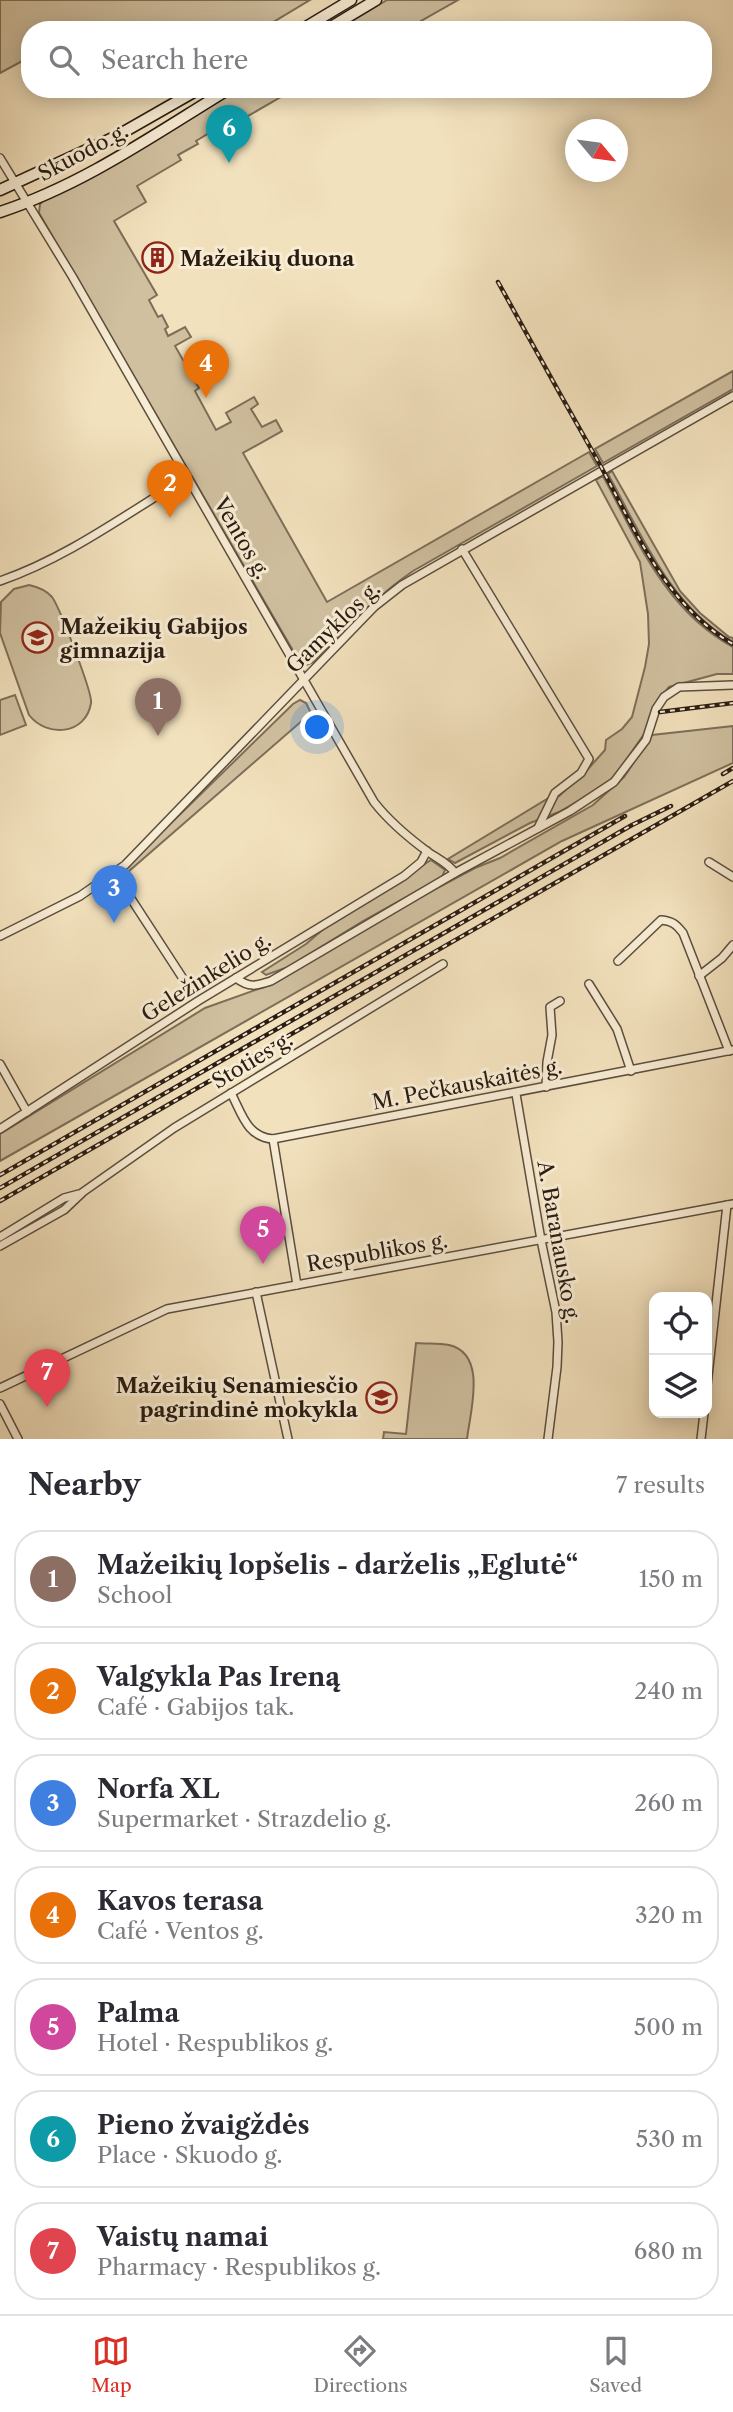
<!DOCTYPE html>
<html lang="en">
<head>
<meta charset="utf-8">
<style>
  :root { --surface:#fff; --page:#f2f2f3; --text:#2b2b33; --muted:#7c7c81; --line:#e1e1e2; --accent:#d93025 }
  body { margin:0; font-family:"Libre Caslon Text",serif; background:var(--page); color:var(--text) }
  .controls { position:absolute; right:21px; bottom:21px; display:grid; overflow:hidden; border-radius:14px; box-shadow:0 4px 18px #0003 }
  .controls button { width:63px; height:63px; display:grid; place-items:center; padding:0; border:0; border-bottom:2px solid var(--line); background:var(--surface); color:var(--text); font:35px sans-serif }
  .compass { position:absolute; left:565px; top:119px; width:63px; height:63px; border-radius:50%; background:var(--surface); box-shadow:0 4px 18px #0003; rotate:119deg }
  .you { position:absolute; left:318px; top:728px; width:24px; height:24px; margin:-18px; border:5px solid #fff; border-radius:50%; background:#1a73e8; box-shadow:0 0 0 10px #1a73e833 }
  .badge { display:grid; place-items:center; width:46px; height:46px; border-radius:50%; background:var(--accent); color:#fff; font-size:23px; font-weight:700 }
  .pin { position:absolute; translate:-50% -58px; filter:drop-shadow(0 2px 4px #0008) }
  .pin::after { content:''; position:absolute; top:37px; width:24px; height:21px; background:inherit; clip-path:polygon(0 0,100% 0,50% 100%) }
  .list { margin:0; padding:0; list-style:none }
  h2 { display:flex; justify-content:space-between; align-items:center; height:91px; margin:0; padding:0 28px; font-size:30px }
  h2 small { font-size:23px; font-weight:400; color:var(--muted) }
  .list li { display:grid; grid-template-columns:46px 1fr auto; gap:21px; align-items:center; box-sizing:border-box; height:98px; margin:0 14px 14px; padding:0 14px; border:2px solid var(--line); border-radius:28px }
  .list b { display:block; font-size:26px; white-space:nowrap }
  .list p { margin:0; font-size:23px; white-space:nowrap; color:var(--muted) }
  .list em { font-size:23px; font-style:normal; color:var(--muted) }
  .icon { flex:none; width:38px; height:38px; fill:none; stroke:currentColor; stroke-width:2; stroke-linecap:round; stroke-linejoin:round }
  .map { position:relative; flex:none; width:733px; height:1439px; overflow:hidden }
  .search { position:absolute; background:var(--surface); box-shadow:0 4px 18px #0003; left:21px; right:21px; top:21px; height:77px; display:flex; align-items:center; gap:18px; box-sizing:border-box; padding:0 24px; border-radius:28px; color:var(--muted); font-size:26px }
  .sheet { height:875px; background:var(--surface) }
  nav { display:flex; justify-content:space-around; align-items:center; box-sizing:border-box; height:98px; border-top:2px solid var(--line); background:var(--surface); font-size:19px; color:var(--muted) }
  nav a { display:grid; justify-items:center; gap:4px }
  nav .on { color:var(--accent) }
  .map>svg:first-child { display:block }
  .green { fill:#d0c0a0; stroke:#7d6e59; stroke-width:2 }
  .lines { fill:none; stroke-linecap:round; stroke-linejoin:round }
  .minor-casing { stroke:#5c4d3d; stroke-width:10 }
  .secondary-casing { stroke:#2a1c12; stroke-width:13 }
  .minor { stroke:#f7ecd4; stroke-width:7 }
  .secondary { stroke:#f7ecd4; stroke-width:10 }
  .rail-casing { stroke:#2a1c12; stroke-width:4.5 }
  .rail { stroke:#f7ecd4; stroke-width:2; stroke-dasharray:5; stroke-linecap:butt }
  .labels { text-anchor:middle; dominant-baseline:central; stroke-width:6; stroke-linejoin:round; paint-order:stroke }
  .street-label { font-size:21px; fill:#2a1c12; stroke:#f7ecd4 }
  .poi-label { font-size:21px; font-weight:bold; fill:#2a1c12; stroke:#f7ecd4; text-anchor:start }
</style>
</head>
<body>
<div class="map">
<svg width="733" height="1439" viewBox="0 0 733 1439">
  <rect width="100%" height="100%" fill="#f2e1bd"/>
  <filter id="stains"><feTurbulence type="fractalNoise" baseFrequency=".00286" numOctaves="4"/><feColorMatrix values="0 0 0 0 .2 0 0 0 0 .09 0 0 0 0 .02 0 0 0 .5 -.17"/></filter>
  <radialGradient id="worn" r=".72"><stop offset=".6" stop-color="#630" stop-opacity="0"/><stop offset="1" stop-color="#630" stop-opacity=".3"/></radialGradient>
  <!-- green -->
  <g class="green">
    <path d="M0,0H310L260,30H30V57L0,73Z"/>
    <path d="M387,0H458L405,30H337Z"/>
    <path d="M238,89H307L297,96L293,90L222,131L219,127L196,141L198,144L178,155L181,160L137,186L146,202L114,221L157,295L149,300L158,317L162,315L168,327L165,329L168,336L185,327L191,337L175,346L199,388L195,391L216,430L231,422L226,413L254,397L258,404L251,409L262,427L276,420L282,431L243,453L327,602L589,452L597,466L413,571C375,597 346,629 314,662L306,665L295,654L39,213L40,204L44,200L121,160Z"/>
    <path d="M733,371V389L603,463L595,449Z"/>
    <path d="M612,471L680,591L700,613L729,637L733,638V642C670,606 641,534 608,474Z"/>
    <path d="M603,476C637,540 666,611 733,647V674H717L669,687L654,706L644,734L615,776L601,788L559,812L530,823L455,863L448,859L547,799L559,796L588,769L605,750L606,740L622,729L632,717L645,667L649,644L648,614L640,562L596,480Z"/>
    <path d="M29,585C38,587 46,590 52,597C59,606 93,694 91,703C86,735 47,738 29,715L0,633L1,602L14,589Z"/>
    <path d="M15,695L26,725L0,735V700Z"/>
    <path d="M300,700L306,703L311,713L121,878L120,873L293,704Z"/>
    <path d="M733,726V763L562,841L0,1161V1134L205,1008L272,984L422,896L475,868L500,858L593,805L624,777L652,735Z"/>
    <path d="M431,860L445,870L442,877L363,921L288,967L266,975L262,972L306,944L327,926Z"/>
    <path d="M416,1343C427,1344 439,1343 449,1345C488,1354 470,1412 467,1439H383L384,1432L406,1434Z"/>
  </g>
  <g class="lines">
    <defs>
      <g id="minor">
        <path d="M0,158L72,276L374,802C388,820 409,838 428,852C438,859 448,863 455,873L570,811L614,782L646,740L656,709L664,697L679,687L733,685"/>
        <path d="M462,549L589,759L581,773L555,793L538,828"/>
        <path d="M0,581C67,558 126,514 186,478"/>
        <path d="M709,862L733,877"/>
        <path d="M115,874L182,977"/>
        <path d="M0,936L80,896L125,865L374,607L402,585L733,396"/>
        <path d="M618,961L661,920C672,921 676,924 683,933L729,1051"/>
        <path d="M699,976L722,958L733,945"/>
        <path d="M236,978C249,988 256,986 271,981L455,873"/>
        <path d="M589,984L617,1029L631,1071"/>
        <path d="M0,1064L27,1112"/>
        <path d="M546,1087L547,1062L552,1035L550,1007L560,1001"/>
        <path d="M231,1093C242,1114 247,1137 273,1139L733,1050"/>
        <path d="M516,1094L541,1240L556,1312L558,1342L557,1367L548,1439"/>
        <path d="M0,1129L198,1001L404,876L421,862L427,851"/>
        <path d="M273,1139L297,1285"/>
        <path d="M0,1237L64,1198L79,1194"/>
        <path d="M0,1246L64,1210L83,1192L174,1128L443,964"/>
        <path d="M256,1292L288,1439"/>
        <path d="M707,1385L727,1205"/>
        <path d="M0,1388L167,1309L733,1204"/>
        <path d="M0,1404L18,1439"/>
        <path d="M701,1439L704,1413"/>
      </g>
      <g id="secondary">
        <path d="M301,30L351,0"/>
        <path d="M326,30L376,0"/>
        <path d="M0,190L115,137L199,89"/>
        <path d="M0,212C83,185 155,134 229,89"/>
      </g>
    </defs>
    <!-- minor casing -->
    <use href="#minor" class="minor-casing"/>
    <!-- secondary casing -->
    <use href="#secondary" class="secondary-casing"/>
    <!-- minor -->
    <use href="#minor" class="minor"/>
    <!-- secondary -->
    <use href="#secondary" class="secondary"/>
    <defs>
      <g id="rail">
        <path d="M498,282C531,342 565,403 599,463C635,529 665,605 733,644"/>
        <path d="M660,712L733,703"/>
        <path d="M723,774L733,768"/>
        <path d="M0,1175L625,816"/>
        <path d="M0,1188L632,825L671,806"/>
        <path d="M0,1201L733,781"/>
      </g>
    </defs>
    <!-- rail casing -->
    <use href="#rail" class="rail-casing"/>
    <!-- rail -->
    <use href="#rail" class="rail"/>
  </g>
  <!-- icons -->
  <defs>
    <symbol id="building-ring" viewBox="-11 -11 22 22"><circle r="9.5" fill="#f7ecd4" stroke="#8f2418" stroke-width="1.5"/><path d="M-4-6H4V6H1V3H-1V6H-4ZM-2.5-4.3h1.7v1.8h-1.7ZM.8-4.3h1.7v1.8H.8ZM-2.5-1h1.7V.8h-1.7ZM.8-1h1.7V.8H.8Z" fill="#8f2418"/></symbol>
    <symbol id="school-ring" viewBox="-11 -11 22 22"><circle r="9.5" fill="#f7ecd4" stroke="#8f2418" stroke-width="1.5"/><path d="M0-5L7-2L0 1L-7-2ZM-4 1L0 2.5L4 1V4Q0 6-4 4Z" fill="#8f2418"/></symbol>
  </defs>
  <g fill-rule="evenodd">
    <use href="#building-ring" x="140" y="240" width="35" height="35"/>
    <use href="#school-ring" x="20" y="620" width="35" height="35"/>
    <use href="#school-ring" x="364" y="1380" width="35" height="35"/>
  </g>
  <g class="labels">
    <!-- street labels -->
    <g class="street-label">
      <text transform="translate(83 152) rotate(-28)">Skuodo g.</text>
      <text transform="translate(242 538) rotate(60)">Ventos g.</text>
      <text transform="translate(333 627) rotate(-44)">Gamyklos g.</text>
      <text transform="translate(206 977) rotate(-32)">Geležinkelio g.</text>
      <text transform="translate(252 1060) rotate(-31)">Stoties g.</text>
      <text transform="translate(467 1084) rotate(-11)">M. Pečkauskaitės g.</text>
      <text transform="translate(559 1242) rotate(80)">A. Baranausko g.</text>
      <text transform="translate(377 1252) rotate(-10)">Respublikos g.</text>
    </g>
    <!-- poi labels -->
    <g class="poi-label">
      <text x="180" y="258">Mažeikių duona</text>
      <text x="60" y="626">Mažeikių Gabijos<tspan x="60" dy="24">gimnazija</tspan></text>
      <text x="358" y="1385" text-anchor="end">Mažeikių Senamiesčio<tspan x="358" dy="24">pagrindinė mokykla</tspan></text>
    </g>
  </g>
  <rect width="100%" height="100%" filter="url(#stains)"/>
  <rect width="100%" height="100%" fill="url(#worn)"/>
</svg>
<div class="controls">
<button><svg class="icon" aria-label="locate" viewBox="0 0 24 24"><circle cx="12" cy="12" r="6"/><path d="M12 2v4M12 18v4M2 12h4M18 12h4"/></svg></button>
<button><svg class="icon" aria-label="layers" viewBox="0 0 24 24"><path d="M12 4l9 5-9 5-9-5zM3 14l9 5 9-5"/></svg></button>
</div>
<svg class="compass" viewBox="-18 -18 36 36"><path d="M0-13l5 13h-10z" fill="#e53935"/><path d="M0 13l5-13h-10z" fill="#7c7c81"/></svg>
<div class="you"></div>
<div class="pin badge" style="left:158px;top:736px;background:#8d6e63">1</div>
<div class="pin badge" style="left:170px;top:518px;background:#e8710a">2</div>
<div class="pin badge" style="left:114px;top:923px;background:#3f7fe0">3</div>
<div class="pin badge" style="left:206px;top:398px;background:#e8710a">4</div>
<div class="pin badge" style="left:263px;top:1264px;background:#d1479c">5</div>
<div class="pin badge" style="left:229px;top:163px;background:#0f9aa8">6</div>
<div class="pin badge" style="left:47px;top:1407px;background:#e0444e">7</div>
<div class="search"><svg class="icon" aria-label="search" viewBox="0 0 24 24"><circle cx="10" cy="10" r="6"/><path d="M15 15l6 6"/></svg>Search here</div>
</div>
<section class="sheet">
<h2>Nearby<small>7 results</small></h2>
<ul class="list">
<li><span class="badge" style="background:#8d6e63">1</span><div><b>Mažeikių lopšelis - darželis „Eglutė“</b><p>School</p></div><em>150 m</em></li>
<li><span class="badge" style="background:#e8710a">2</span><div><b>Valgykla Pas Ireną</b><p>Café · Gabijos tak.</p></div><em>240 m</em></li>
<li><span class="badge" style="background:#3f7fe0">3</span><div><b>Norfa XL</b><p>Supermarket · Strazdelio g.</p></div><em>260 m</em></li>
<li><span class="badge" style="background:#e8710a">4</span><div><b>Kavos terasa</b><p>Café · Ventos g.</p></div><em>320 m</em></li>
<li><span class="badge" style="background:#d1479c">5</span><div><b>Palma</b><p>Hotel · Respublikos g.</p></div><em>500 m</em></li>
<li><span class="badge" style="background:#0f9aa8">6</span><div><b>Pieno žvaigždės</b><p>Place · Skuodo g.</p></div><em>530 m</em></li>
<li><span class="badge" style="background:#e0444e">7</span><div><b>Vaistų namai</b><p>Pharmacy · Respublikos g.</p></div><em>680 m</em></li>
</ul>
</section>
<nav>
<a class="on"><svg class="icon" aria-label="map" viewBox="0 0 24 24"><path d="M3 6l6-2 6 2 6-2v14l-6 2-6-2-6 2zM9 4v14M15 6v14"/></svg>Map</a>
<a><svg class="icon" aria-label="directions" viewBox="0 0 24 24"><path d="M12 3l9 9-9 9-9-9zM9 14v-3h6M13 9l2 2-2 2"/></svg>Directions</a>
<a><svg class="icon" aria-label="saved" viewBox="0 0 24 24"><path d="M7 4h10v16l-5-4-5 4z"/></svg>Saved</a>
</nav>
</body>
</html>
